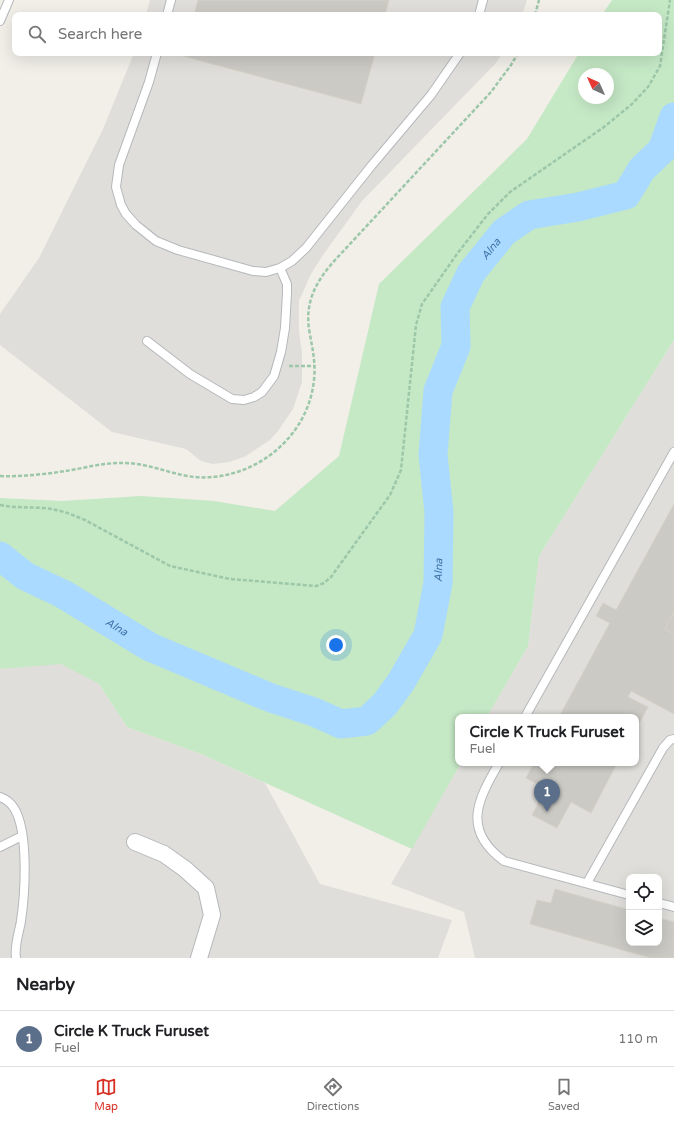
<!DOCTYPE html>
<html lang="en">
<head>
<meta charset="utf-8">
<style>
  :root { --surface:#fff; --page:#f6f6f6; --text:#202124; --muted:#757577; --line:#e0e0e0; --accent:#d93025 }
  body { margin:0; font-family:"Varela Round",sans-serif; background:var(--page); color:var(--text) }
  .controls { position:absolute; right:12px; bottom:12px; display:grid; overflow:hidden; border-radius:8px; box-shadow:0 4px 16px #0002 }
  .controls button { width:36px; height:36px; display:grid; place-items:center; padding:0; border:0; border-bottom:1px solid var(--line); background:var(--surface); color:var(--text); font:20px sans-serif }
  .compass { position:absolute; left:578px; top:68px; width:36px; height:36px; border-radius:50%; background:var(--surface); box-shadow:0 4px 16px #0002; rotate:315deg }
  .you { position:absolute; left:336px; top:645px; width:14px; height:14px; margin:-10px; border:3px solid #fff; border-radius:50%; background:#1a73e8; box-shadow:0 0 0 6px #1a73e833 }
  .badge { display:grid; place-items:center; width:26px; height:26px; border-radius:50%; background:var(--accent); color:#fff; font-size:13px; font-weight:700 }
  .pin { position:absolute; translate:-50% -33px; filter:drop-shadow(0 1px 2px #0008) }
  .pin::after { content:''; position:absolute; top:21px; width:14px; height:12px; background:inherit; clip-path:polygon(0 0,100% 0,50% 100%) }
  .popup { position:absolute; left:455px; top:714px; width:184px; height:52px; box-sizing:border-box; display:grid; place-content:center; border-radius:8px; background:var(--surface); filter:drop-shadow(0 1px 3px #0005); font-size:13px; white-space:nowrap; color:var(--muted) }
  .popup b { font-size:15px; color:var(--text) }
  .popup::after { content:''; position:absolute; left:50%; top:100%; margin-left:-8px; border:8px solid transparent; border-top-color:var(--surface) }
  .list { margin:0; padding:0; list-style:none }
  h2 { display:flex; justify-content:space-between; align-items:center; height:52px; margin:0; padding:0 16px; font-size:17px }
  h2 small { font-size:13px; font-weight:400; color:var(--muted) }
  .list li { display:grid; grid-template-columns:26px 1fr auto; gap:12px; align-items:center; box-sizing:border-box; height:56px; padding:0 16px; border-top:1px solid var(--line) }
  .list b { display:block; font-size:15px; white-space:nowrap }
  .list p { margin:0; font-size:13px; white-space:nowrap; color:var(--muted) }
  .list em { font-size:13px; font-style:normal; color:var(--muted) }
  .icon { flex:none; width:22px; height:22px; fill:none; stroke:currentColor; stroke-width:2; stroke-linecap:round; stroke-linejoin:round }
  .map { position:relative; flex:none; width:674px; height:958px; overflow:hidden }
  .search { position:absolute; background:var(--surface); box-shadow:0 4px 16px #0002; left:12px; right:12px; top:12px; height:44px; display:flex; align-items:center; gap:10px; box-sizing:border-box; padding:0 14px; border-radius:8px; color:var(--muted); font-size:15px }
  .sheet { height:108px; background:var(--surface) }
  nav { display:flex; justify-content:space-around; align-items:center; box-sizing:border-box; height:56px; border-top:1px solid var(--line); background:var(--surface); font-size:11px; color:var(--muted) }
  nav a { display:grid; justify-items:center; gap:2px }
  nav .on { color:var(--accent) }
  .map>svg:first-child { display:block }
  .industrial { fill:#e0deda; fill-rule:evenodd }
  .green { fill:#c5e8c5; fill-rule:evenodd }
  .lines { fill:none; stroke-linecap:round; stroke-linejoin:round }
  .river { stroke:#aadaff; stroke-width:29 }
  .building { fill:#cccac5; stroke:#d6d1c6 }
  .service-casing { stroke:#b5b8bc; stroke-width:10 }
  .minor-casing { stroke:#b5b8bc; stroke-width:18 }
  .path { stroke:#9cc7a9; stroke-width:2.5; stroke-dasharray:4 2; stroke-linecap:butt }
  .service { stroke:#fff; stroke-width:8 }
  .minor { stroke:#fff; stroke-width:16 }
  .labels { text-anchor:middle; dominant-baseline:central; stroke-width:3; stroke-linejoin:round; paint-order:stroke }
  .water-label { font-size:11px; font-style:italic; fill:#4174aa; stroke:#fff }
</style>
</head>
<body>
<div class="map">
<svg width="674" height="958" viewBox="0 0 674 958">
  <rect width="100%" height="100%" fill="#f1efe8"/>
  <!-- industrial -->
  <g class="industrial">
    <path d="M150,0H527L522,15H146Z"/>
    <path d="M134,53H503L495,64L362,201L323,255L311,274L299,301V330L302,354V382L293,409L278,431L270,440L244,457L229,462L213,464L201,461L186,449L112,432L0,345V314L39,258L103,129Z"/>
    <path d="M674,340V958H475L464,912L391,884L461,763H636V717H487L528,646L539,556ZM629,877H659V943H629Z"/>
    <path d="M61,663L99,684L127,727L201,754L265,783L320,884L452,920L438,958H0V669Z"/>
  </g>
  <!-- green -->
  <path class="green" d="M612,0H674V340L539,556L528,646L487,717H458V763H461L412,849L201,754L127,727L99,684L61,664L0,669V498L62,501L141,496L214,501L275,511L339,456L379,284L527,139L579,53H659V15H602ZM584,74H608V98H584Z"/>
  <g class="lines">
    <!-- river -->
    <path class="river" id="s1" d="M0,556L25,576L63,594L150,647L271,698L314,712L341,724L367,721L385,704L401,682L428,635L438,583L439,512L433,455L438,391L456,346L455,307L471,273L504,232L529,215L578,207L626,195L642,169L662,150L674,117"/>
  </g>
  <!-- building -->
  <g class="building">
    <path d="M198,0H389L385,15H194Z"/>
    <path d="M184,53H375L361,104L183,56Z"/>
    <path d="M674,504V612L665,629L674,634V714L631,691L628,697L648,707L636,729V717H559L610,623L596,616L603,603L616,610Z"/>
    <path d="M674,612V634L665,629Z"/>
    <path d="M534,763H617L591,813L571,802L557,828L532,815L546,789L526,778Z"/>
    <path d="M555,889L629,910V943H659V918L674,922V958H651L530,924L537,900L551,903Z"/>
  </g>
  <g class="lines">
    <defs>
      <g id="service">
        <path d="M167,15L171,0"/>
        <path d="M479,15L483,0"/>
        <path d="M0,21L9,0"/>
        <path d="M157,53L149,82L119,165L116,187L121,205L126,214L136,225L156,241L178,250L253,271L266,272L280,268L292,261L306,248L372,165L431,95L460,53"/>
        <path d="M147,341L190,374L232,399L244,400L254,397L262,392L274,376L281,352L285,328L287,293V284L280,268"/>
        <path d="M525,717L674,452"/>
        <path d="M499,763C477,801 462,830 504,861L629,895"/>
        <path d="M0,797C5,799 11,803 14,808C29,832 25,894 21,921C19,933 14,946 16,958"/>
        <path d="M0,847L22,836"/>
        <path d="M587,883L663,748L670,740L674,739"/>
        <path d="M659,903L674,907"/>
      </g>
      <path id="minor" d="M135,842L164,854L185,869L206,888L212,915L199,958"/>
    </defs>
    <!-- service casing -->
    <use href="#service" class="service-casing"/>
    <!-- minor casing -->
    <use href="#minor" class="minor-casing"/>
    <!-- path -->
    <g class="path">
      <path d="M535,15L539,0"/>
      <path d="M289,366H315"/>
      <path d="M0,476C22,477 45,474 66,471C84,468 102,463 120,463C146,462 169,474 194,477C252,482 308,439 314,380C316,362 312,347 309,329C305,300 317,280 336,259L491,92L511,65L518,53"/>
      <path d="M0,505C15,508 28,507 43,508C58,509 71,514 85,520L170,566L230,579L316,586L324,583L331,577L390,495L401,470L416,325L422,304L457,254L488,214L510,192L604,127L632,104L648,87L660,66L670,0"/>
    </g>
    <!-- service -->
    <use href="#service" class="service"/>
    <!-- minor -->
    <use href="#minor" class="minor"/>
  </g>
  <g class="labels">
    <!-- water labels -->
    <g class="water-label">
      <text stroke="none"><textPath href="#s1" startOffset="916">Alna</textPath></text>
      <text stroke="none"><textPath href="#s1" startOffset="580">Alna</textPath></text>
      <text stroke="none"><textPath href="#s1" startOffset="137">Alna</textPath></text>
    </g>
  </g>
</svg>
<div class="controls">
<button><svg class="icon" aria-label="locate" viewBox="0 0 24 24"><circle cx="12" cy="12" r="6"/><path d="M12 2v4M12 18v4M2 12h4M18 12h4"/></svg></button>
<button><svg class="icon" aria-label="layers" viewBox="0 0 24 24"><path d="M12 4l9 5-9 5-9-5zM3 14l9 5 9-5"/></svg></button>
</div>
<svg class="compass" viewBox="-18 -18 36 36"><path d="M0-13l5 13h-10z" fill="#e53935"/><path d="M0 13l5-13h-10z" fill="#757577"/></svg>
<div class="you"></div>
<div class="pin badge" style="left:547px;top:812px;background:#5c6f8a">1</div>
<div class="popup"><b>Circle K Truck Furuset</b>Fuel</div>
<div class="search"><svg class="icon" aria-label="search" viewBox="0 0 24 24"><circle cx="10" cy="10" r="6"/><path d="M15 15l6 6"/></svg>Search here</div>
</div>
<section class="sheet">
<h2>Nearby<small></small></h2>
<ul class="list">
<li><span class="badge" style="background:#5c6f8a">1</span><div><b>Circle K Truck Furuset</b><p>Fuel</p></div><em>110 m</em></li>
</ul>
</section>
<nav>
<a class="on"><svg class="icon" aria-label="map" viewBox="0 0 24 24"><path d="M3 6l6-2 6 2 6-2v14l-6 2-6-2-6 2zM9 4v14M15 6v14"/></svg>Map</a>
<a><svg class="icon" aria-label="directions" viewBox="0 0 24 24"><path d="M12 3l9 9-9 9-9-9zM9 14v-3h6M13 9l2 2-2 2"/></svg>Directions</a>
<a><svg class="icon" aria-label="saved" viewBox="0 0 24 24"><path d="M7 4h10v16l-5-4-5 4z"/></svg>Saved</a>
</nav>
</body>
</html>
